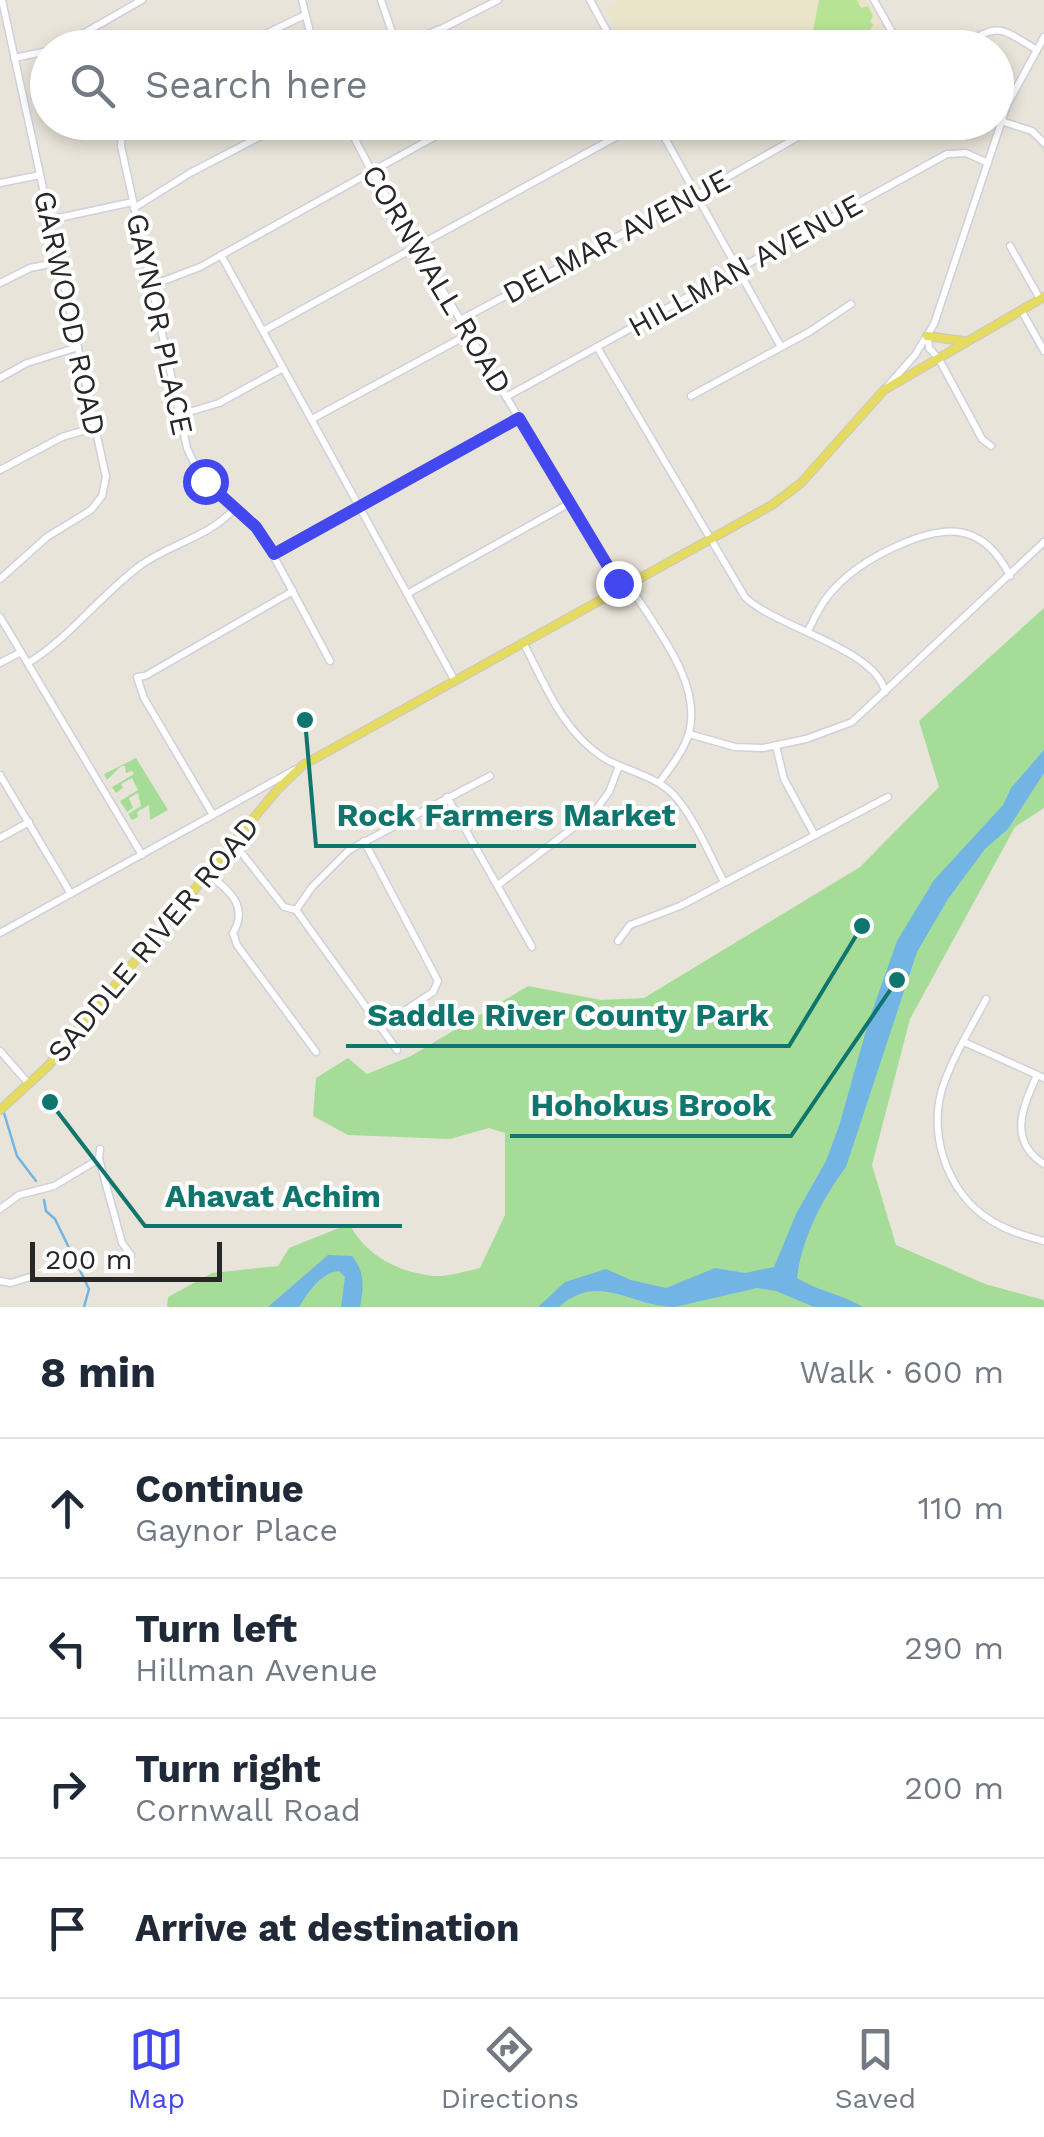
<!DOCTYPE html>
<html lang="en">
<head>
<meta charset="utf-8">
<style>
  :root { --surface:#fff; --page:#f6f6f7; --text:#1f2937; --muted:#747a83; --line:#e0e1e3; --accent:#4248ed }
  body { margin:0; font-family:"Work Sans",sans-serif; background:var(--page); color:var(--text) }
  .scale { position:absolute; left:30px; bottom:25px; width:192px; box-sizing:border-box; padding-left:10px; border:5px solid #272727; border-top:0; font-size:28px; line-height:35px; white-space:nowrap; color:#272727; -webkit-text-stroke:8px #fff; paint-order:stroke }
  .stop { position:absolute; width:30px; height:30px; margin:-22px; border:8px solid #4248ed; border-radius:50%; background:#fff }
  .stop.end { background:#4248ed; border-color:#fff; box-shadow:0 2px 10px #0008 }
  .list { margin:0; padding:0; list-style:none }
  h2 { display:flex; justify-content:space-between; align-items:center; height:130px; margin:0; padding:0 40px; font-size:42px }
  h2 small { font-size:32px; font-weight:400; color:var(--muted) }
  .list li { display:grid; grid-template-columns:65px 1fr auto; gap:30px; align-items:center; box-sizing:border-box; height:140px; padding:0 40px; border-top:2px solid var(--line) }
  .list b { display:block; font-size:38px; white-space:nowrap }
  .list p { margin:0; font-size:32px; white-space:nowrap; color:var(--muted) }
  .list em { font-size:32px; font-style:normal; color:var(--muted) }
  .icon { flex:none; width:55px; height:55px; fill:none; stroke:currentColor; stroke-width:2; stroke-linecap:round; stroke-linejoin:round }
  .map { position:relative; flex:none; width:1044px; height:1307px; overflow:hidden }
  .search { position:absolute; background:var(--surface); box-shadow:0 5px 15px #0003; left:30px; right:30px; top:30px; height:110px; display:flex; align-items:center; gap:25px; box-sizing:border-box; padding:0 35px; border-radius:55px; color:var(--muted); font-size:38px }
  .sheet { height:690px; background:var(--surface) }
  nav { display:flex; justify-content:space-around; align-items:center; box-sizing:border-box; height:140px; border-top:2px solid var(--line); background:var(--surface); font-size:28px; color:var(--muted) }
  nav a { display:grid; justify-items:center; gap:5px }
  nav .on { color:var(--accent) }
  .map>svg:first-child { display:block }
  .education { fill:#eae4c9 }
  .green { fill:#a5dd98 }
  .pitch { fill:#b6e394 }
  .water { fill:#72b5e5 }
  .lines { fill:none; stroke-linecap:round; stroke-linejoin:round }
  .stream { stroke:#72b5e5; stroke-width:2.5 }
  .minor-casing { stroke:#cfcfdf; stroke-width:9 }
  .major-casing { stroke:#c7c7c7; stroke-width:10 }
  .minor { stroke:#fff; stroke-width:6 }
  .major { stroke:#e6db61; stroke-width:8 }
  .route { stroke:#4248ed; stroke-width:12 }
  .labels { text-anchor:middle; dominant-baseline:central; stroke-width:8; stroke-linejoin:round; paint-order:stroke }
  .street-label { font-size:30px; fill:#272727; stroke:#fff }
  .leader { fill:none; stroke:#0f766e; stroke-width:4 }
  .callout-dot { fill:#0f766e; stroke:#fff; stroke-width:4 }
  .callout-label { font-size:32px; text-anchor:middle; font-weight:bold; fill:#0f766e; stroke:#fff; stroke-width:8; stroke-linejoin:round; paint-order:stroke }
</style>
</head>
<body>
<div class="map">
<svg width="1044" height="1307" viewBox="0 0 1044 1307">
  <rect width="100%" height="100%" fill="#e9e4d9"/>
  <!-- education -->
  <path class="education" d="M618,0H867L890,39L874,48L626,47L605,9Z"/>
  <!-- green -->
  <g class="green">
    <path d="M1044,608V808L1015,827L910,1019L872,1165L896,1245L985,1284L1044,1300V1307H167L168,1297L212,1273L278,1266L289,1248L349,1224C368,1256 395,1271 433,1276C448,1277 466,1271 480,1268L505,1215V1133L489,1128L450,1139L348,1135L313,1116L316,1078L348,1058L367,1074L411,1056L528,986L601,1000L644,998L860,867L939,787L919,721Z"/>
    <path d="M136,758L168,810L150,820L149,805L137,812L138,817L132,820L128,814L141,806L138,793L129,798L133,808L127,812L120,801L138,790L132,778L121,784L123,788L116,793L112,787L134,774L132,771L126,773L125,766H121L107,780L104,774Z"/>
  </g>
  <!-- pitch -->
  <path class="pitch" d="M819,0H857L861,8L868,6L873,16L870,21L873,25L869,32L856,40L853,37L833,47H810Z"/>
  <!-- water -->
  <g class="water">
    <path d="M1044,750V773L1008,829L985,849L948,899L917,952L846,1167C822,1199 802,1238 797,1278C818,1291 841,1294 863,1307H814L776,1291L757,1288L675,1307C631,1307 599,1271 559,1307H538L565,1282L606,1269L631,1280L666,1288L715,1268L745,1273L774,1267L796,1214L826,1161L839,1126L869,1020L897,941L934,880L1003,805L1011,788Z"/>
    <path d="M328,1255L352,1256C365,1272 364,1287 360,1307H341L345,1277L339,1271C320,1273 308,1293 299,1307H268Z"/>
  </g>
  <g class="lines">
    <!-- stream -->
    <g class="stream">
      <path d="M4,1113L17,1156L36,1181"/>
      <path d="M44,1200L46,1211L55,1219L89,1289L84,1307"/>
    </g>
    <defs>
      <g id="minor">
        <path d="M302,0L314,48"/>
        <path d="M381,0L397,47"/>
        <path d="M590,0L616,48"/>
        <path d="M874,0L901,48"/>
        <path d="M58,48L142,0"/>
        <path d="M236,48L305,15"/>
        <path d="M394,48L443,28L498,0"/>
        <path d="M597,48L611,40"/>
        <path d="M957,48C1000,24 996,25 1037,50"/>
        <path d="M14,58L48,51"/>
        <path d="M1001,121L1032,131L1044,143"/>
        <path d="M123,122L121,146L187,448C203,489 241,505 265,540L330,661"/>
        <path d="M346,122L372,172L621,589"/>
        <path d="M656,122L781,347"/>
        <path d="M0,183L40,175"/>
        <path d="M134,208L190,173L288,122"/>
        <path d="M49,220L133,202"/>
        <path d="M1010,246L1040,299"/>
        <path d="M221,255L455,681"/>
        <path d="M0,283L30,268L59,262"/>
        <path d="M150,286L200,267L461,122"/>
        <path d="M1021,310L1044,351"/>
        <path d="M460,320L698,194L824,122"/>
        <path d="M263,331L643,122"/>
        <path d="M928,336L929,348L939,359L982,439L991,446"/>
        <path d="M597,347L745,597C775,627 877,649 885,692"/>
        <path d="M0,378L27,363L78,347"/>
        <path d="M885,389L915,355L934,324L1007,105L1044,37"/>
        <path d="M691,396L809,332L851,304"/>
        <path d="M506,397L947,154L966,153L988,163"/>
        <path d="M179,415L219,403L283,368"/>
        <path d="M312,419L469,334"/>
        <path d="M0,470L62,437L96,427"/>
        <path d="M274,554L519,418"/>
        <path d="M0,579L47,537L91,510L102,496L106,477L2,0"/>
        <path d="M629,585C654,626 705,685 688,736C682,753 670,768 659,783"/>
        <path d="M407,594L570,503"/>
        <path d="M0,617L142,855"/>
        <path d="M808,631C814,619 819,607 828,596C846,573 870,558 897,546C946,524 983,522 1010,576"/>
        <path d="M524,644C545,685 563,732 604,758C626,771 654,775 673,794C695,818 709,854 724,882"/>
        <path d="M0,663L21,652"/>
        <path d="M28,663C71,637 100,595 141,565C172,543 209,537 234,509"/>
        <path d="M689,734L735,747L763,748L806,739L852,722L1044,542"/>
        <path d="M776,746L784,779L814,834"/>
        <path d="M0,775L71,894"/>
        <path d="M447,797L532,947"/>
        <path d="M213,815L144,698L137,677L145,676L293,591"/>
        <path d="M0,838L29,822"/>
        <path d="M364,841L438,981L433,992L380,1027"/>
        <path d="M234,843L284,907L296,910L397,1050"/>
        <path d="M208,874C229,890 249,906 233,933L237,945L316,1052"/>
        <path d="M498,885L595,811L609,792L619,766"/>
        <path d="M296,910L312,887L349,850L490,776"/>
        <path d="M0,933L296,769"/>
        <path d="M618,941L630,925L680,906L888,797"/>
        <path d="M986,999C971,1028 952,1058 942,1089C927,1140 951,1202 1001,1226C1014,1233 1029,1237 1044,1241"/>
        <path d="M964,1042L1044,1078"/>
        <path d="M0,1051L29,1084"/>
        <path d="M1037,1075C1023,1107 1007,1140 1044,1164"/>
        <path d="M100,1149L99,1159L122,1243L131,1255"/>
        <path d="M0,1209L19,1195L54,1186L99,1159"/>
        <path d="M0,1281L11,1283L30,1277"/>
      </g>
      <g id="major">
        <path d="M927,336L963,341"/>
        <path d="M0,1110L48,1066L277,790L303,765L772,505L801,483L884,390L1044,297"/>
      </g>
    </defs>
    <!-- minor casing -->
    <use href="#minor" class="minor-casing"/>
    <!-- major casing -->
    <use href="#major" class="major-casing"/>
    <!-- minor -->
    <use href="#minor" class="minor"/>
    <!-- major -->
    <use href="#major" class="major"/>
  </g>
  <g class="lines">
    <!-- route -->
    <path class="route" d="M205,481L256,527L274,554L519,418L618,583"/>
  </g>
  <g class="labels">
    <!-- street labels -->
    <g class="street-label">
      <text transform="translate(616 236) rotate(-28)">DELMAR AVENUE</text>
      <text transform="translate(745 265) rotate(-29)">HILLMAN AVENUE</text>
      <text transform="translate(437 279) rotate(59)">CORNWALL ROAD</text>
      <text transform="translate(70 313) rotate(78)">GARWOOD ROAD</text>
      <text transform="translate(160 324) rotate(78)">GAYNOR PLACE</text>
      <text transform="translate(153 939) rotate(-50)">SADDLE RIVER ROAD</text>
    </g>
  </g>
  <!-- callouts -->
  <path class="leader" d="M305 720L316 846H696M862 926L789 1046H346M897 980L791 1136H510M50 1102L145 1226H402"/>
  <g class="callout-dot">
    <circle cx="305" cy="720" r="10"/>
    <circle cx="862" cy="926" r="10"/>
    <circle cx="897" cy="980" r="10"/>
    <circle cx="50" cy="1102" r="10"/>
  </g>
  <g class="callout-label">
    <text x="506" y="826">Rock Farmers Market</text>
    <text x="568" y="1026">Saddle River County Park</text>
    <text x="651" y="1116">Hohokus Brook</text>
    <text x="273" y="1207">Ahavat Achim</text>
  </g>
</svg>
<div class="scale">200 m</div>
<div class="stop" style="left:205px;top:481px"></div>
<div class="stop end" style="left:618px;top:583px"></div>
<div class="search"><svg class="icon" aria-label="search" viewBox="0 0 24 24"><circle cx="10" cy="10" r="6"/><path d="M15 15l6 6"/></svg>Search here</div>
</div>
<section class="sheet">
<h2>8 min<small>Walk · 600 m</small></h2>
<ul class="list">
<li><svg class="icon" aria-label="ahead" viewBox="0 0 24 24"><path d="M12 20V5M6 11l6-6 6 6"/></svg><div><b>Continue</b><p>Gaynor Place</p></div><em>110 m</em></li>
<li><svg class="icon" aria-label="left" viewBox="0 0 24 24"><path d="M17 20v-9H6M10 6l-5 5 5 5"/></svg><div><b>Turn left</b><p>Hillman Avenue</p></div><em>290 m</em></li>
<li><svg class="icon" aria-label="right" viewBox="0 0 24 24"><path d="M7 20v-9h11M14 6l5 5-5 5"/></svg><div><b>Turn right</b><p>Cornwall Road</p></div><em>200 m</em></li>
<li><svg class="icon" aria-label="arrive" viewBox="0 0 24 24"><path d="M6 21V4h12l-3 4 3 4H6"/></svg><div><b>Arrive at destination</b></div></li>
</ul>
</section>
<nav>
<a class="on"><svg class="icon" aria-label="map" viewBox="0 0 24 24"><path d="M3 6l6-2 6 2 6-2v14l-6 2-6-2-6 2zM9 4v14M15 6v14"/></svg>Map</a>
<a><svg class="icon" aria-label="directions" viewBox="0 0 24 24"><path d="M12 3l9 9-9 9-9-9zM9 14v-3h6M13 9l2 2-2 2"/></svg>Directions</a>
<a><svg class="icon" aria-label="saved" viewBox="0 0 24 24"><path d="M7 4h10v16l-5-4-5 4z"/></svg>Saved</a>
</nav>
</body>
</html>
